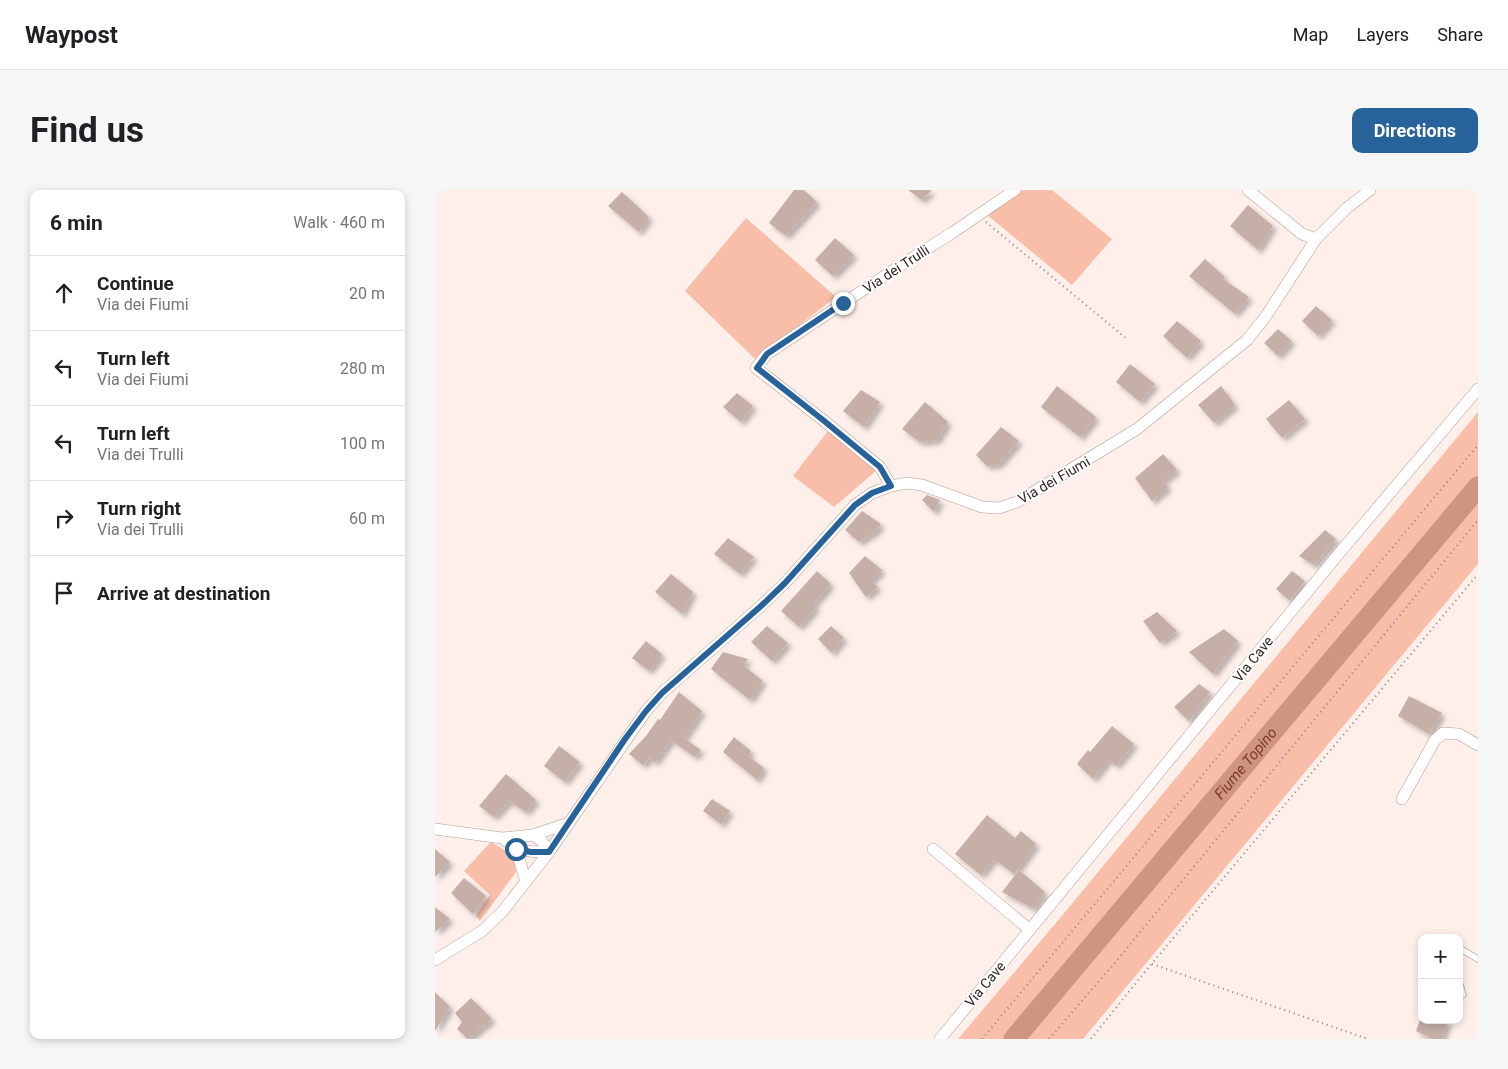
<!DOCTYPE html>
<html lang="en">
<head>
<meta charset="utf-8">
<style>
  :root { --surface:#fff; --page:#f6f6f6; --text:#202124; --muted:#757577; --line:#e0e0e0; --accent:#28629a }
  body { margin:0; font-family:Roboto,sans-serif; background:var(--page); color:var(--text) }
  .controls { position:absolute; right:15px; bottom:15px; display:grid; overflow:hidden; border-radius:10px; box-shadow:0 2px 8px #0003 }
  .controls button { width:45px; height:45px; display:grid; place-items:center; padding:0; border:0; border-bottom:1px solid var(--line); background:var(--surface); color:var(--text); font:25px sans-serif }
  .stop { position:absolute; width:15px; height:15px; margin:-11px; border:4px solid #28629a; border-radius:50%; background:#fff }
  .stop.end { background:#28629a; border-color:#fff; box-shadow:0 1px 5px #0008 }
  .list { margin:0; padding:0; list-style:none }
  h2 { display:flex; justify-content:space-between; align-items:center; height:65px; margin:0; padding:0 20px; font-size:21px }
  h2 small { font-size:16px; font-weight:400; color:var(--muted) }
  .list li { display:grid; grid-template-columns:32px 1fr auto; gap:15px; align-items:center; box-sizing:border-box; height:75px; padding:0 20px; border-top:1px solid var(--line) }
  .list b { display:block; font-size:19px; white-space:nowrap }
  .list p { margin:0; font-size:16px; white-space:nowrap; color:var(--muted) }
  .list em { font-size:16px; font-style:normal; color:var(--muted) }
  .icon { flex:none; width:28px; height:28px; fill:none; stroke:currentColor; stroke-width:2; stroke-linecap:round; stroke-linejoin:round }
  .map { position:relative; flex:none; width:1043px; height:849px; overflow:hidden; border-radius:10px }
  header { display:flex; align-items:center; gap:30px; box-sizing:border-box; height:70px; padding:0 25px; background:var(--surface); border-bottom:1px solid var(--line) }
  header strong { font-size:24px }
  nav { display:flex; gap:28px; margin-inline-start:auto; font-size:18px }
  .intro { display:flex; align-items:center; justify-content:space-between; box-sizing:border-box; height:120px; padding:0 30px }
  h1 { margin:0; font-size:35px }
  .button { padding:12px 22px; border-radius:10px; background:var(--accent); color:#fff; font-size:18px; font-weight:700 }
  main { display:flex; gap:30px; padding:0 30px }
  aside { flex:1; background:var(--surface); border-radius:10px; box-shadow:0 2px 8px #0003 }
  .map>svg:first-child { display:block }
  .green { fill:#f8bea9 }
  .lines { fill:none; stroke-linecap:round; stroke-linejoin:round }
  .river { stroke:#ce9682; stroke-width:21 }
  .building { fill:#c5afa7; filter:url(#shadow) }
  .lane-casing { stroke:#b39d95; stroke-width:7 }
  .street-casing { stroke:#b39d95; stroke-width:12 }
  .path { stroke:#8d817d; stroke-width:2; stroke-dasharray:1 4; stroke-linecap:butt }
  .lane { stroke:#fff; stroke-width:5.5 }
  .street { stroke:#fff; stroke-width:11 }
  .route { stroke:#28629a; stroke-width:6 }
  .labels { text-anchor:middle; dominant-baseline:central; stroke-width:4; stroke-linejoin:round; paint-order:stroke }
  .street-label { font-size:14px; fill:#2f2623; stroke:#fff }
  .water-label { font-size:15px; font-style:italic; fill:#7f3920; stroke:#fff }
</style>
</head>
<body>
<header>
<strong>Waypost</strong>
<nav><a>Map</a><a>Layers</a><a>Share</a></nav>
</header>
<div class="intro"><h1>Find us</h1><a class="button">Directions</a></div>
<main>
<aside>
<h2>6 min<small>Walk · 460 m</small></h2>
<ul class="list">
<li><svg class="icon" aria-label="ahead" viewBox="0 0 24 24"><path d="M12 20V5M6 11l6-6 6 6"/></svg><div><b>Continue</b><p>Via dei Fiumi</p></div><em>20 m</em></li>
<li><svg class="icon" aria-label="left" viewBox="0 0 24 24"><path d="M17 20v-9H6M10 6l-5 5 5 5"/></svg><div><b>Turn left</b><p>Via dei Fiumi</p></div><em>280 m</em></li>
<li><svg class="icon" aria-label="left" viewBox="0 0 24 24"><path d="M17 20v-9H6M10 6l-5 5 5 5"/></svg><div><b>Turn left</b><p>Via dei Trulli</p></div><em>100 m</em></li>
<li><svg class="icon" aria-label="right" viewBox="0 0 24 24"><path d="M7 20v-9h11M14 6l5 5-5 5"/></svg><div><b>Turn right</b><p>Via dei Trulli</p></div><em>60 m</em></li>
<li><svg class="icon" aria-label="arrive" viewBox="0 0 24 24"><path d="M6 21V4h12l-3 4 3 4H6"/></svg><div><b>Arrive at destination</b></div></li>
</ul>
</aside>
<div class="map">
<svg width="1043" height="849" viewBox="0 0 1043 849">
  <defs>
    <filter id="shadow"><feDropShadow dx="4" dy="4" stdDeviation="2.5" flood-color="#0004"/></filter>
  </defs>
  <rect width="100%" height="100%" fill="#feefea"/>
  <!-- green -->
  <g class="green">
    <path d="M588,0H617L677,49L637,95L551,24Z"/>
    <path d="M311,28L401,107L320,169L250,101Z"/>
    <path d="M1043,222V374L648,849H523L626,727Z"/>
    <path d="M393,241L442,280L399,317L358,286Z"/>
    <path d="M56,652L78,665L81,682L45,731L41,726L55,705L29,681Z"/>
  </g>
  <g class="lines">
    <!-- river -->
    <path class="river" id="s1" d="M579,849L1043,297"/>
  </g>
  <!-- building -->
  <g class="building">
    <path d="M359,0H369L382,12L351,46L334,33Z"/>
    <path d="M473,0H497L487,10Z"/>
    <path d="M187,2L214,27L204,42L173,16Z"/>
    <path d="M813,15L838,36L823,60L795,36Z"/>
    <path d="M400,48L419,65L398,86L380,70Z"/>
    <path d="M770,69L790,87L788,89L814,107L800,124L754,86Z"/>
    <path d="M881,116L897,130L883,146L867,131Z"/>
    <path d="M742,131L766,151L752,168L728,146Z"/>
    <path d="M843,139L857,151L843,166L829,153Z"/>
    <path d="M695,174L720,194L705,212L681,192Z"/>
    <path d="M622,196L661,227L645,247L606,217Z"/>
    <path d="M786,196L800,215L779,233L763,215Z"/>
    <path d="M426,200L445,212L429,237L408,221Z"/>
    <path d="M302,203L318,216L306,232L288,217Z"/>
    <path d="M854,210L870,229L847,248L831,229Z"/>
    <path d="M490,212L513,232L502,250L485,252L467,239Z"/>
    <path d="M566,237L584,251L564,274L552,276L541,265Z"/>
    <path d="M728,264L742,280L728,291L733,297L717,311L700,288Z"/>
    <path d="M492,305L505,310L499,322L487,310Z"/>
    <path d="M427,321L446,334L441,341L424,352L410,340Z"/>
    <path d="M890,340L901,349L879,375L864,366Z"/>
    <path d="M293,348L319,367L305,384L279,364Z"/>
    <path d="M430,366L447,380L436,391L443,397L431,407L414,383Z"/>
    <path d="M382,381L396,394L378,415L381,418L364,437L346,421Z"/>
    <path d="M857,381L870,391L855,411L841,399Z"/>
    <path d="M236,384L258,402L247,424L220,402Z"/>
    <path d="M722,422L742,441L725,453L708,431Z"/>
    <path d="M332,436L353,453L337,471L316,452Z"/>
    <path d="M396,436L409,448L397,463L383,449Z"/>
    <path d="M789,439L803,451L778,484L754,462Z"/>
    <path d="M211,451L227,464L214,481L197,468Z"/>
    <path d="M288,462L313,469L308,475L328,491L315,510L276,479Z"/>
    <path d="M764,494L775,502L754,531L739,517Z"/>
    <path d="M244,502L267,521L249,548L266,560L260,567L236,550L220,572L214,568L208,575L194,564L211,546L223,529L225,530Z"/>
    <path d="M974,506L1007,523L994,544L963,526Z"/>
    <path d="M677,536L699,554L681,576L674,569L658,589L642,574L653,560L655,562Z"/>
    <path d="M299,547L316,561L313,566L329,578L322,590L288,562Z"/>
    <path d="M124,556L145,572L130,592L109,576Z"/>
    <path d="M71,584L101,610L91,622L74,611L59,627L44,616Z"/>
    <path d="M277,609L295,621L286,634L268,621Z"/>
    <path d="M552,625L580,648L586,641L601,654L579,684L559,669L546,685L520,664Z"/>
    <path d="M0,659L15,672L0,687Z"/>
    <path d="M584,680L610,702L599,719L567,702Z"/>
    <path d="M29,688L51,706L38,724L16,703Z"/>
    <path d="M0,717L15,729L0,742Z"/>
    <path d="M0,802L15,817L0,841Z"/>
    <path d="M36,808L57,829L33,849L22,839L27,832L20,823Z"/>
    <path d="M985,830H1013L1007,849H998L981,841Z"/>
  </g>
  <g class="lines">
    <defs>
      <g id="lane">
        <path d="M1024,758L1043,769"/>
        <path d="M1024,791L1028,805"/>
      </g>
      <g id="street">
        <path d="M813,0L867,44L881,49"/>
        <path d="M456,296L445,277L388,230L321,178L332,164L460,79L517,43L580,0"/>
        <path d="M967,609L1000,550L1008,543L1024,544L1043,555"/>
        <path d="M0,639L67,648L98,645L107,651L114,662C91,662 85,662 67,648"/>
        <path d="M98,645L134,633"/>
        <path d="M81,659L91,692"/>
        <path d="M498,659L595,740"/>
        <path d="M0,770L47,741L68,721L114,662L211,521L227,503L326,416L350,393L420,315L437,303L456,296L472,293L487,295L547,317L564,318L582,312L702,239L812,150L831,126L881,49L912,18L935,0"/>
        <path d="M505,849L906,361L1043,199"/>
      </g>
    </defs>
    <!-- lane casing -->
    <use href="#lane" class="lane-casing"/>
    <!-- street casing -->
    <use href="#street" class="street-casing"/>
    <!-- path -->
    <g class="path">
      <path d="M551,32L692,149"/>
      <path d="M717,774L933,849"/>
      <path d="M547,849L1043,255"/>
      <path d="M614,849L684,768L1043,330"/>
      <path d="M656,849L704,789L1043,384"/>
    </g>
    <!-- lane -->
    <use href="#lane" class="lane"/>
    <!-- street -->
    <use href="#street" class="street"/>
  </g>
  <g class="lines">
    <!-- route -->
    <path class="route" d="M81,659L96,662H114L190,549L211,521L227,503L326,416L350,393L420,315L437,303L456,296L445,277L388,230L322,178L332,164L408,113"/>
  </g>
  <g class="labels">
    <!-- street labels -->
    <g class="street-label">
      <text transform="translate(461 79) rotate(-33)">Via dei Trulli</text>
      <text transform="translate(619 290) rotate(-30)">Via dei Fiumi</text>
      <text transform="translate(818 469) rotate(-51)">Via Cave</text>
      <text transform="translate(550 794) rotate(-50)">Via Cave</text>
    </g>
    <!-- water labels -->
    <g class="water-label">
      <text stroke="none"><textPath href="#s1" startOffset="360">Fiume Topino</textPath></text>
    </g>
  </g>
</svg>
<div class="controls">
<button>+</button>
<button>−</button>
</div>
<div class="stop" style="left:81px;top:659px"></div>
<div class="stop end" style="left:408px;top:113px"></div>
</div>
</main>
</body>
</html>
